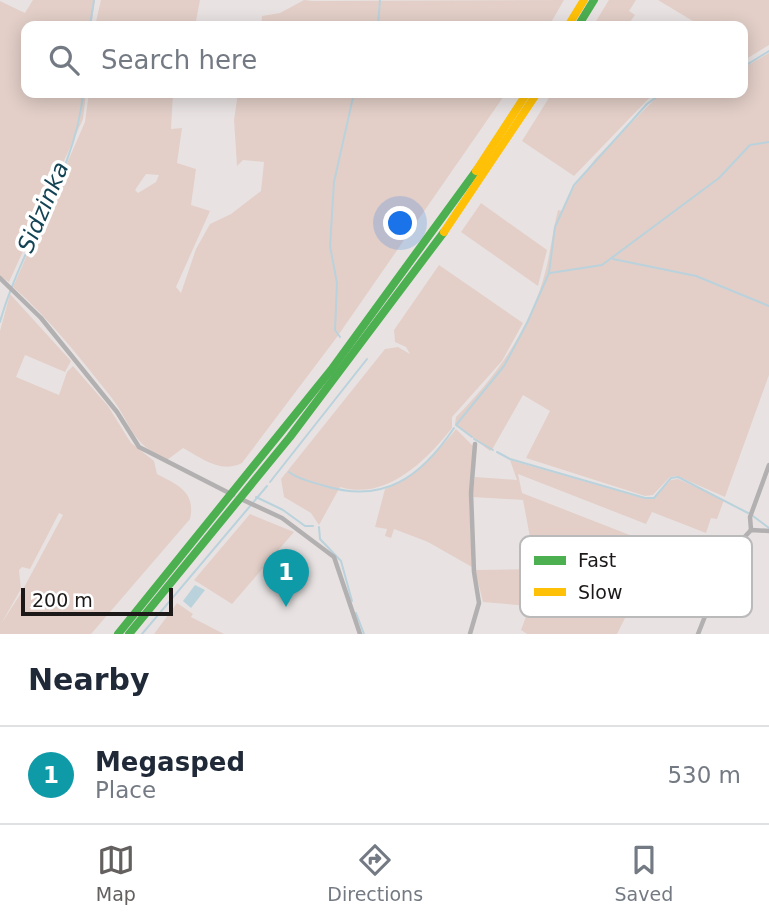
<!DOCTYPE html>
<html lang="en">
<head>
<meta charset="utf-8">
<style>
  :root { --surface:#fff; --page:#f2f2f3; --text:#1f2937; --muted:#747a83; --line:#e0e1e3; --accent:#63605f }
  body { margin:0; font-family:"DejaVu Sans",sans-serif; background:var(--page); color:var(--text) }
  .scale { position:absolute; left:21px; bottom:18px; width:152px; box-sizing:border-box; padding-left:7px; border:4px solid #1c1918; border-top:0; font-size:19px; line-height:24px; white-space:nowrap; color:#1c1918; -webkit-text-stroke:5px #fff; paint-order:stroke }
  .you { position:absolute; left:401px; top:224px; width:24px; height:24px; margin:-18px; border:5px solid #fff; border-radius:50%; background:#1a73e8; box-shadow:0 0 0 10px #1a73e833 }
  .badge { display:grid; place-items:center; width:46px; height:46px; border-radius:50%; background:var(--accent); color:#fff; font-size:23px; font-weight:700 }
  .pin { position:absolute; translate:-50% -58px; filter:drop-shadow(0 2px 4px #0008) }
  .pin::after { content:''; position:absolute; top:37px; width:24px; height:21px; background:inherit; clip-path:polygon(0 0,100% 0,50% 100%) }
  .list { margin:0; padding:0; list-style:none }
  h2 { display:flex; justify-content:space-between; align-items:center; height:91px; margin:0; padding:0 28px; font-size:30px }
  h2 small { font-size:23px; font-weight:400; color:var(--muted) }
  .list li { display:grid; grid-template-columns:46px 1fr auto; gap:21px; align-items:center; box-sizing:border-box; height:98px; padding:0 28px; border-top:2px solid var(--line) }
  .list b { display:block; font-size:26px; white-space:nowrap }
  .list p { margin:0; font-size:23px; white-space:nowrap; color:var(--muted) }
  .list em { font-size:23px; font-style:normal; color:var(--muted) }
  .icon { flex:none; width:38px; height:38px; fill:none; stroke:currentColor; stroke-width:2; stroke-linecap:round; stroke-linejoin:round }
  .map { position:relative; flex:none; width:769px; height:634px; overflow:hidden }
  .search { position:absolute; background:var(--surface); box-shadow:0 4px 18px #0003; left:21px; right:21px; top:21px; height:77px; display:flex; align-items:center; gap:18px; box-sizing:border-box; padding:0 24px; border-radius:14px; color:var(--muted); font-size:26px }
  .sheet { height:189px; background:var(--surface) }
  nav { display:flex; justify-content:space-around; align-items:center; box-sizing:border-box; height:98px; border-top:2px solid var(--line); background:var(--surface); font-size:19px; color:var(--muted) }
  nav a { display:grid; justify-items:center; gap:4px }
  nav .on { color:var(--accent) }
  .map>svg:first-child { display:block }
  .green { fill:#e3cfc8; fill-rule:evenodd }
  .water { fill:#bad2dc }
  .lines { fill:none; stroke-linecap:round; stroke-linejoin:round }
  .stream { stroke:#bad2dc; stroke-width:2 }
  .street { stroke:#b2b0b0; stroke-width:4.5 }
  .fast { stroke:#4caf50; stroke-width:8 }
  .slow { stroke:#ffc107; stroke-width:8 }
  .labels { text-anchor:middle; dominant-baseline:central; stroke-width:7; stroke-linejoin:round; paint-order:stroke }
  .water-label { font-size:23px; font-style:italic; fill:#124354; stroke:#fff }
  .key { fill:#fff; stroke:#bbbaba; stroke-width:2 }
  .key-label { font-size:19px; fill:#1c1918 }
</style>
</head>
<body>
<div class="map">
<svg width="769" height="634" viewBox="0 0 769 634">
  <rect width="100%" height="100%" fill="#e8e3e2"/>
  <!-- green -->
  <g class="green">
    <path d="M33,0H95L91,26H26V93H86L83,119L73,141L9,282L0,276V1L25,13Z"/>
    <path d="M101,0H200L195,26H95Z"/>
    <path d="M304,0L312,1L564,0L549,26H261L262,16L280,13Z"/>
    <path d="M609,0H636L629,11L635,15L627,26H593Z"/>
    <path d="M658,0H769V45L743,61V26H701Z"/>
    <path d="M769,53V375L725,497L677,476L670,477L653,495L645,496L526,458L550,411L523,395L493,448L490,451L455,424L456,417C497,376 532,326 546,269C551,249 553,229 558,210L562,211L574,187L596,158L658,96L664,93H743V68Z"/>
    <path d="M89,93H173L171,129L182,128L177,163L196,169L191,205L210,211L176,287L181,293L196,249L210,224L231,214L261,191L264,162L243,160L237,166L234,120L238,93H506L337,337L242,463C220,474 202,458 183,448L167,460C129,442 133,426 111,397C81,359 49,318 13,287L85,122ZM146,174L159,175L156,182L138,193L135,190Z"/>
    <path d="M552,93H654L574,176L522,141Z"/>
    <path d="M481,203L547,250L538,286L461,232Z"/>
    <path d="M439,265L523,323L502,361L452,417V428C426,461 386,501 340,487L319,525L311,513L284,497L281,479L385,349L398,347L410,354L406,347L395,342L394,330Z"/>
    <path d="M10,294L71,361L65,372L25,355L16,377L59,395L67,372L73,366L108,406L131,443L154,461L157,474C178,485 196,492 190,519L91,634H0V331ZM59,513L63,515L21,593L1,624L21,589L19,570L22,567L30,569Z"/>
    <path d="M456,429L474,447L469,495L472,567L428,542L394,529L391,538L385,536L387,529L375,527L385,489C415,477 436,454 456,429Z"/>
    <path d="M510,460L646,499H653L671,480L678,479L724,500L717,519L711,518L706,533L652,512L646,524L518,474L522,493L658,546L653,557L656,559L643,588L633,583L619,611L626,616L617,634H527L521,630L530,606L483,602L475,570L536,569L523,500L472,497L475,477L517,480Z"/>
    <path d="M250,514L294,532L232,604L194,580Z"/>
    <path d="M177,603L193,614L191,617L224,634H154Z"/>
  </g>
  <!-- water -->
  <path class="water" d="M195,585L205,590L191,608L183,601Z"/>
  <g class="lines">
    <!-- stream -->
    <g class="stream">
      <path d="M90,26L94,0"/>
      <path d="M378,26L380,0"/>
      <path d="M743,67L769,51"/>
      <path d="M613,259L696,276L769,306"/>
      <path d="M550,273L602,265L719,178L750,145L769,142"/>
      <path d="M0,322C21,246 77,169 83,93"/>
      <path d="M340,337L335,330L337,283L330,246L334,182L354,93"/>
      <path d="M472,437L456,425L504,366L527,323L549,273L555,227L574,185L647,104L662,93"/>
      <path d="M474,439L493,450"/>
      <path d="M497,452L510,459L645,498H654L671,478L678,477L748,513"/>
      <path d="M289,472C299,480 313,482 325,486C384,504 421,477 454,428"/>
      <path d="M270,482L367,359"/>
      <path d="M256,497L283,510L305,526H313"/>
      <path d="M753,516L769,528"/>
      <path d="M319,527L320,539L341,561L352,601"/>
      <path d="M356,613L364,634"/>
      <path d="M142,634L267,486"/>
    </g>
    <!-- street -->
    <g class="street">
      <path d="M0,278L41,318L117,412L139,447L233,495"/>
      <path d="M241,499L282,518L334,557L360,634"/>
      <path d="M751,530L750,517L769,465"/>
      <path d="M470,634L479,603L474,572L471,493L475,444"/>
      <path d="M698,634L730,553L751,530L769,531"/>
    </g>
    <!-- fast -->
    <g class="fast">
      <path d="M578,26L594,0"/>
      <path d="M118,634L331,370L476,171"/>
      <path d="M129,634L290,437L444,232"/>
    </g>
    <!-- slow -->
    <g class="slow">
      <path d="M568,26L584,0"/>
      <path d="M476,171L527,93"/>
      <path d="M444,232L537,93"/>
    </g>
  </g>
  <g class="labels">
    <!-- water labels -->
    <g class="water-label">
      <text transform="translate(43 207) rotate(-67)">Sidzinka</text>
    </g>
  </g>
  <!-- legend -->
  <rect x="520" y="536" width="232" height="81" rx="10" class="key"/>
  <rect x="534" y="556" width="32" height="9" fill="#4caf50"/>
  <rect x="534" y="588" width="32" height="8" fill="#ffc107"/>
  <g class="key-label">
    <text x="578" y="567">Fast</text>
    <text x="578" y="599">Slow</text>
  </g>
</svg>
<div class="scale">200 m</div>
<div class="you"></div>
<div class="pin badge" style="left:286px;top:607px;background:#0f9aa8">1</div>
<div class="search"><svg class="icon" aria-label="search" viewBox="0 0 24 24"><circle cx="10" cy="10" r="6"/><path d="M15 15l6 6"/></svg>Search here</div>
</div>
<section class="sheet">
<h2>Nearby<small></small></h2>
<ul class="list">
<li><span class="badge" style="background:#0f9aa8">1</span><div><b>Megasped</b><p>Place</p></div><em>530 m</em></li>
</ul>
</section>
<nav>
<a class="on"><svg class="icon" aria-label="map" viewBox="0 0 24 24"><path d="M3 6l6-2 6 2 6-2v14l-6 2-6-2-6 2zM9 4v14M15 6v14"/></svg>Map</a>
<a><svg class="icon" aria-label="directions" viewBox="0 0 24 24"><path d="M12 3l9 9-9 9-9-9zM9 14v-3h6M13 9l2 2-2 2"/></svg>Directions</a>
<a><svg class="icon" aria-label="saved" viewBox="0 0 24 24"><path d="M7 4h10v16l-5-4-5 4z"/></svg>Saved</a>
</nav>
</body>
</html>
